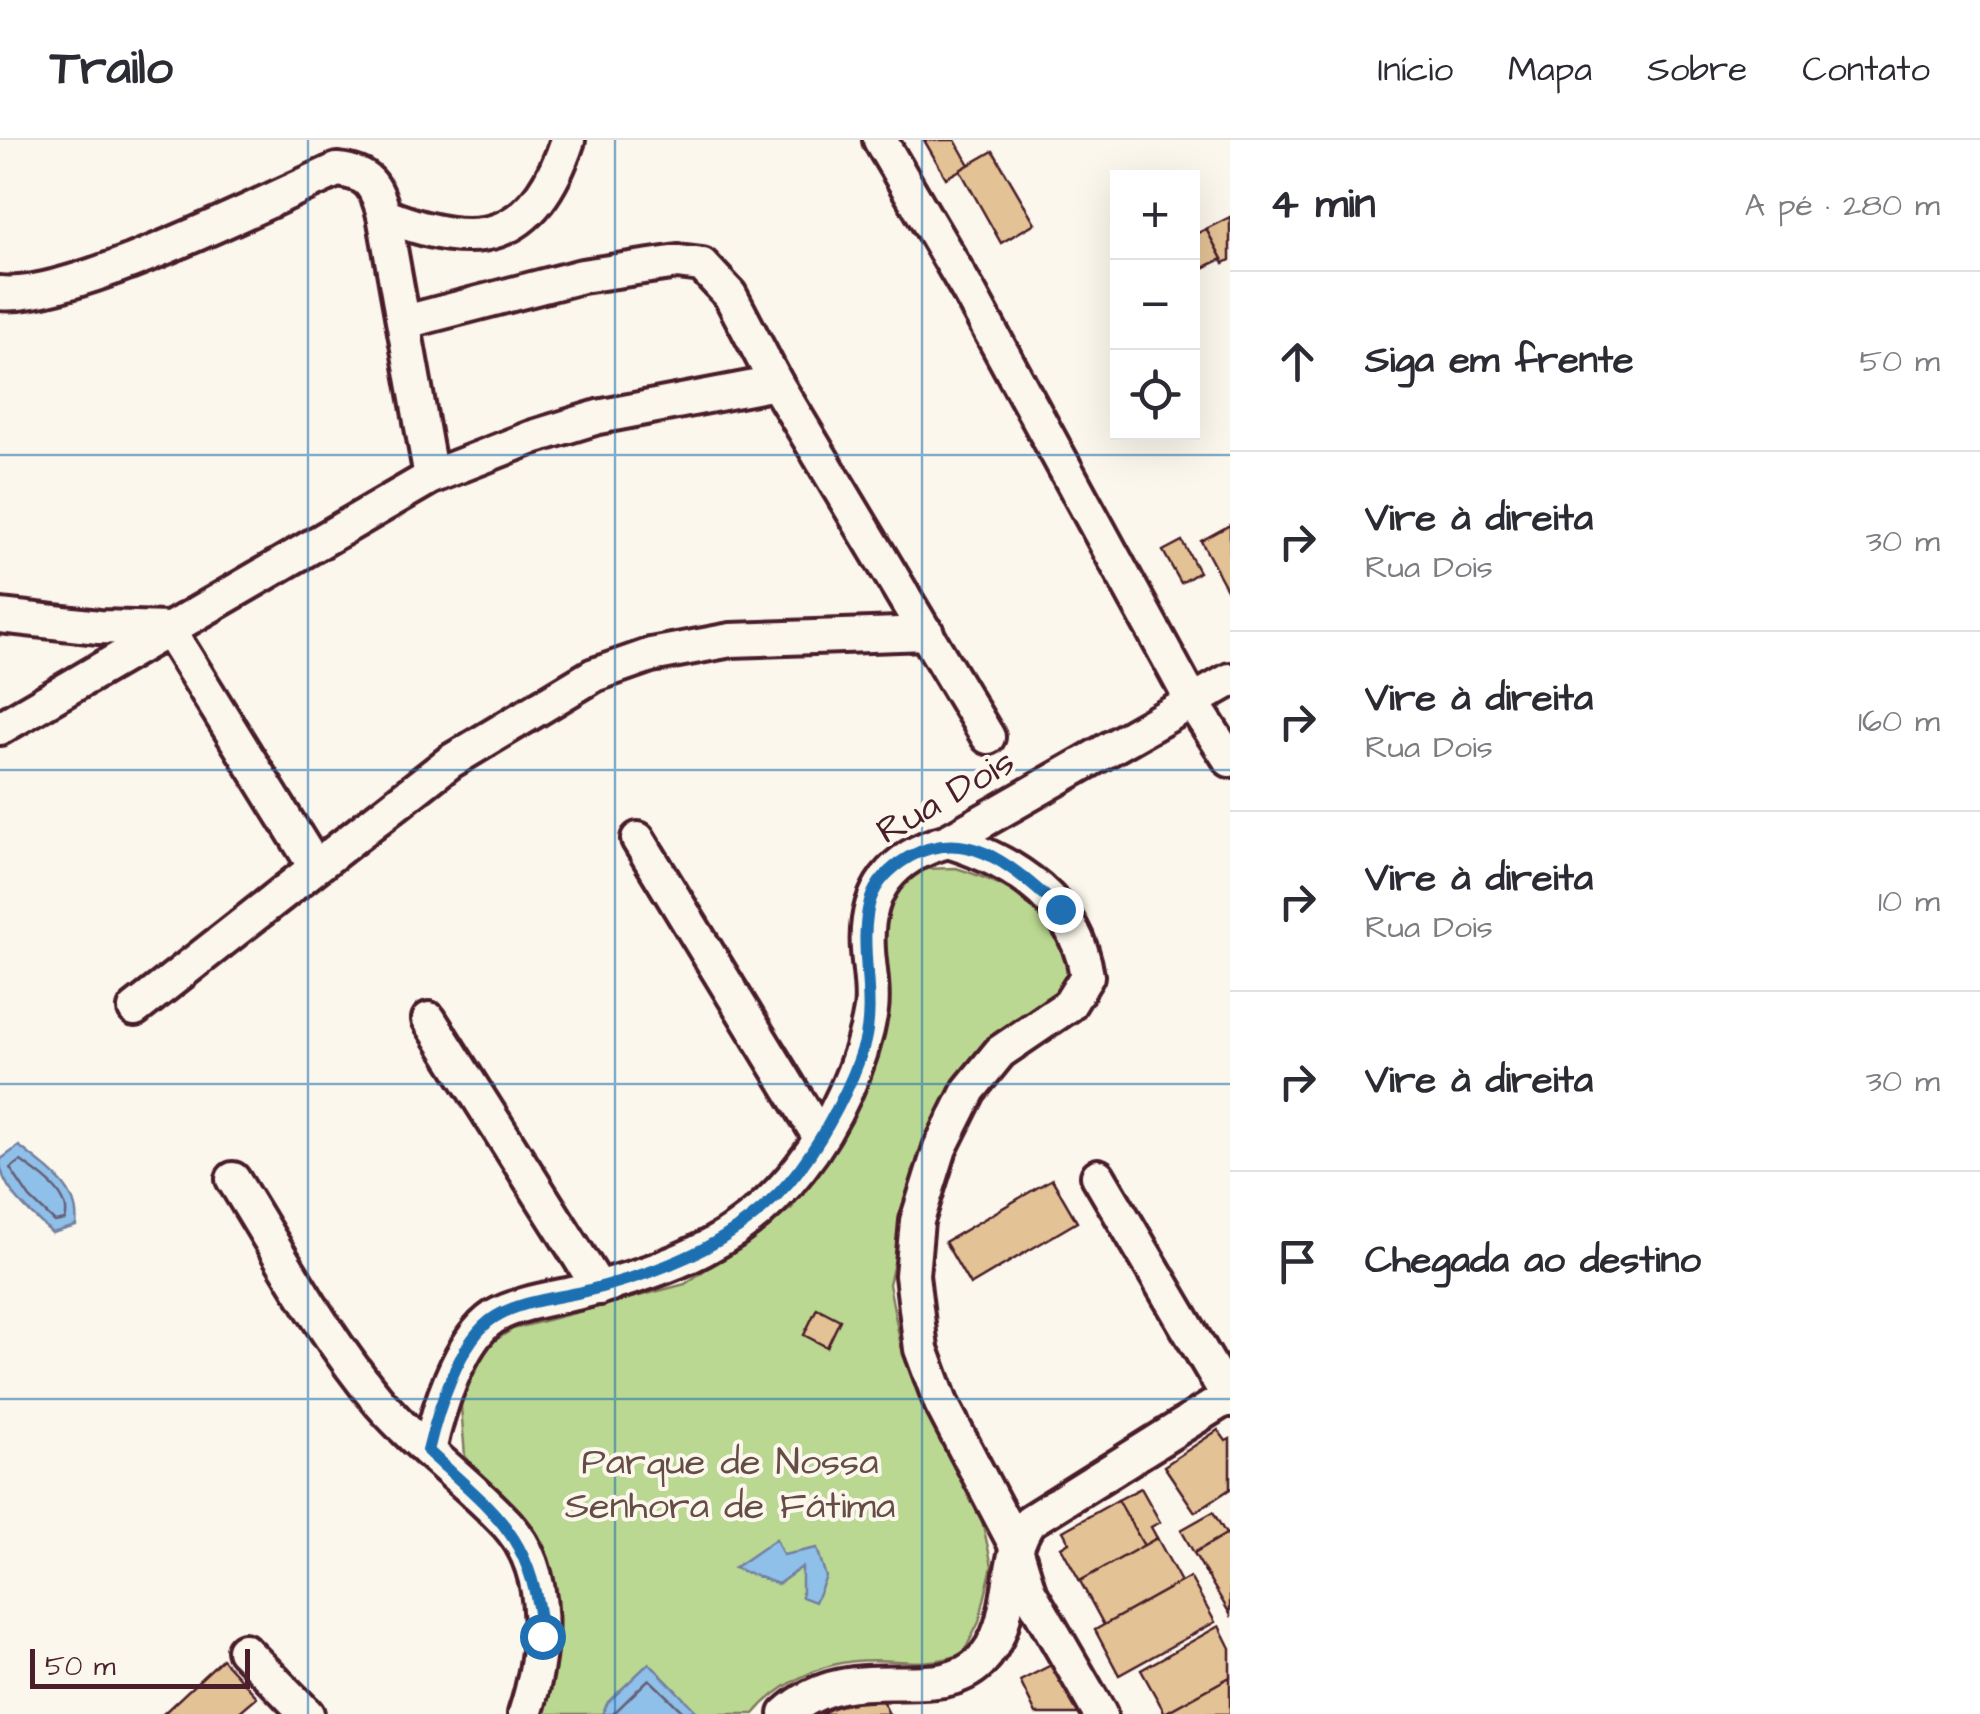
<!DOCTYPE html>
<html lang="pt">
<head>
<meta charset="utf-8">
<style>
  :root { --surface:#fff; --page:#f7f7f7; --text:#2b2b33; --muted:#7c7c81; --line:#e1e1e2 }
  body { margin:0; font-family:"Architects Daughter",sans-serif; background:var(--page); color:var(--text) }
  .controls { position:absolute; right:30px; top:30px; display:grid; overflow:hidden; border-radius:0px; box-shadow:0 10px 40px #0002 }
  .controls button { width:90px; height:90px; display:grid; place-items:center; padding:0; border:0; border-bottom:2px solid var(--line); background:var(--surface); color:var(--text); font:50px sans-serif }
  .scale { position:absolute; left:30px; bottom:25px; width:220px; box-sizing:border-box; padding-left:10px; border:5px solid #4a1f2b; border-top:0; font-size:28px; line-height:35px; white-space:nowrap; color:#4a1f2b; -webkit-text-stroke:8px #fbf7ec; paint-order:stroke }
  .stop { position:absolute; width:30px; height:30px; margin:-22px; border:8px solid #1f6fb2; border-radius:50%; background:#fff }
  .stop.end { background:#1f6fb2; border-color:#fff; box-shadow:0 2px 10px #0008 }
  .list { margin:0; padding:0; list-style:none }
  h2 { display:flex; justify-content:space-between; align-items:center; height:130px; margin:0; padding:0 40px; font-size:42px }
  h2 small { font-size:32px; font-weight:400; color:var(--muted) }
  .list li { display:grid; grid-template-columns:65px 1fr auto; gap:30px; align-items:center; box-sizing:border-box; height:180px; padding:0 40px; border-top:2px solid var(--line) }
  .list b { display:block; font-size:38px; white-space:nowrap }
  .list p { margin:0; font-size:32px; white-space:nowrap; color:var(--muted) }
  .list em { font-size:32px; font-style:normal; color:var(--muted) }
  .icon { flex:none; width:55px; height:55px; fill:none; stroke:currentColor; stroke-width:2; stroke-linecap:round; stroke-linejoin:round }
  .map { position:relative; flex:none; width:1230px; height:1574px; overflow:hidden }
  header { display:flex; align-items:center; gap:60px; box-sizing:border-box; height:140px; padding:0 50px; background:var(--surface); border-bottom:2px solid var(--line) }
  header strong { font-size:48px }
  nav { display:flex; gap:55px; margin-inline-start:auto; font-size:35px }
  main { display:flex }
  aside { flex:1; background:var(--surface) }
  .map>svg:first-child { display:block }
  .green { fill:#bad891; stroke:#827c5e; stroke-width:2.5 }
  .water { fill:#8fc0ea; stroke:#73809e; stroke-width:2.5 }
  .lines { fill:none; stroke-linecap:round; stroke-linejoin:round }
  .shore { stroke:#665f77; stroke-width:2.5 }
  .building { fill:#e3c295; stroke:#4a1f2b; stroke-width:2.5 }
  .street-casing { stroke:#4a1f2b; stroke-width:40 }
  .street { stroke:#fbf7ec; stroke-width:32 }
  .route { stroke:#1f6fb2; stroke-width:12 }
  .grid { fill:none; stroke:#1f6fb2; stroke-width:2.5; stroke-opacity:0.55 }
  .labels { text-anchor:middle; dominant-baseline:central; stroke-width:8; stroke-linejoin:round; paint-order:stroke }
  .street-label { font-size:38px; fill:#4a1f2b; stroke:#fbf7ec }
  .park-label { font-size:38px; fill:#664d44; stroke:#fbf7ec }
</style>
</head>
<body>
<header>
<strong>Trailo</strong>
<nav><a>Início</a><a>Mapa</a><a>Sobre</a><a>Contato</a></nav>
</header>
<main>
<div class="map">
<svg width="1230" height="1574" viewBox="0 0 1230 1574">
  <rect width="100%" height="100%" fill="#fbf7ec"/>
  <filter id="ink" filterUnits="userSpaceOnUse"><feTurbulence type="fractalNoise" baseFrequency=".01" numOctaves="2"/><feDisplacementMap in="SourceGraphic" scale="20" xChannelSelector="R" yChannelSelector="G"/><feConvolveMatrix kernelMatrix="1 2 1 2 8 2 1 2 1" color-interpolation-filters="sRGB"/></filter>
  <g filter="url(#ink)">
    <!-- green -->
    <path class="green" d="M956,728C1018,747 1033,762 1070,813L1064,845L954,946L919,1019L889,1144L901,1206L981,1376L992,1426L979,1482L963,1514C918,1529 898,1517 855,1521C818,1524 777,1546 754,1574H540L553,1535L546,1433L515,1375L465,1316L460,1254L480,1210L513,1189L685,1144L792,1068L880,913L885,859L878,778L892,752L922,729Z"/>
    <!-- water -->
    <g class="water">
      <path d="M19,1006C46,1028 81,1048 76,1086L52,1093C32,1074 0,1049 0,1020Z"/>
      <path d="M776,1399L783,1415L817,1408L826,1437L815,1462L802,1457V1427L778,1444L734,1428Z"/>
      <path d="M649,1523L695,1570L680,1574H602L608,1562Z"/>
    </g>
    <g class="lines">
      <!-- shore -->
      <g class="shore">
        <path d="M21,1021C39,1034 73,1055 65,1080L55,1082L30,1058L10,1028Z"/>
        <path d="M613,1574L649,1539L685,1574"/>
      </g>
    </g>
    <!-- building -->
    <g class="building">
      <path d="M924,0H955L969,25L946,38Z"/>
      <path d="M993,11L1035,83L1001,103L960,30Z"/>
      <path d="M1230,77V120L1224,123L1206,89Z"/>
      <path d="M1206,89L1222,119L1203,128L1192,108V96Z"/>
      <path d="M1230,385V455L1201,401Z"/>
      <path d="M1182,401L1199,432L1181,443L1163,411Z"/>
      <path d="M1052,1039L1077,1082L970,1145L945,1102Z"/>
      <path d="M817,1168L840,1180L827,1207L804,1195Z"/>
      <path d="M1218,1290L1226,1301L1230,1299V1349L1195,1372L1164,1326Z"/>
      <path d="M1141,1348L1160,1382L1151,1387L1157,1398L1144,1406L1118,1360Z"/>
      <path d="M1118,1360L1144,1406L1080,1441L1061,1407L1069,1402L1063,1391Z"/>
      <path d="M1213,1372L1226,1394L1194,1413L1181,1390Z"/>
      <path d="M1230,1392V1474L1194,1413Z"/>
      <path d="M1157,1398L1181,1442L1104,1485L1080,1441Z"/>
      <path d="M1190,1437L1215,1482L1119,1535L1095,1490Z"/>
      <path d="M1219,1486L1230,1508V1537L1165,1573L1141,1530Z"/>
      <path d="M1065,1518L1092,1574H1036L1020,1541Z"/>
      <path d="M222,1519L257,1557L237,1574H163Z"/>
      <path d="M1230,1537V1574H1164L1165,1573Z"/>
      <path d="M875,1546L889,1574H821Z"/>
    </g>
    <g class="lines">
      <defs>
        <g id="street">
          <path d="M880,0L969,152L1193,563L1230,620"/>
          <path d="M384,75C478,113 534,102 568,0"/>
          <path d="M0,153C70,161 264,62 337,30C369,33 376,45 384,75L431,337"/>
          <path d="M405,182L582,136L678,122L702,125L730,155L776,243L988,597"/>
          <path d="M0,476L99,487L168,489L314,725"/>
          <path d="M0,588L431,337L533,297L598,277L776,243"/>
          <path d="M638,699L819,996"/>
          <path d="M948,701C1015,722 1076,762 1087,836L1069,865L1000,912L969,950L940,1008L917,1081L912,1135L921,1209L941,1263L1014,1402L1029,1451L1100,1574"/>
          <path d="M135,869L451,621L594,535L651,515L731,500L927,493"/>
          <path d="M429,879L599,1148"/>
          <path d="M1098,1036L1230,1260"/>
          <path d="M233,1039C280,1114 323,1195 380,1263C418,1307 467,1341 507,1384C553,1434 544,1516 525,1574"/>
          <path d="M429,1311C437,1273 459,1200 494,1177C517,1163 555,1158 581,1152C670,1130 742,1103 800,1028C834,985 862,924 871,870C874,851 869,829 868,810C864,751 892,716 948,701L1230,540"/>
          <path d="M244,1510L307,1574"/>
          <path d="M786,1574C851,1514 934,1567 980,1522C1019,1483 1000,1422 1030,1381L1228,1257"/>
        </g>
      </defs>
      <!-- street casing -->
      <use href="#street" class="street-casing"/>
      <!-- street -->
      <use href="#street" class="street"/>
    </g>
  </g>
  <g class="lines" filter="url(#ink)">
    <!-- route -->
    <path class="route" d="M542,1496C532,1395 498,1376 428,1311C437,1273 459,1199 495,1177C518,1162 555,1158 582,1152C667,1131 747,1100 801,1027C826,993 852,945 864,905C877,857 857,808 870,761C876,742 892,727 909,717C970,683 1015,730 1060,769"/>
  </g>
  <!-- grid -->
  <path class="grid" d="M308,0V1574M615,0V1574M922,0V1574M0,315H1230M0,630H1230M0,944H1230M0,1259H1230"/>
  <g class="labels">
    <!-- street labels -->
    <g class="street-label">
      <text transform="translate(946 657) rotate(-30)">Rua Dois</text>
    </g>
    <!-- park labels -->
    <g class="park-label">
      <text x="730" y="1323">Parque de Nossa<tspan x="730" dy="44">Senhora de Fátima</tspan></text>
    </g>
  </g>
</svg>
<div class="controls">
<button>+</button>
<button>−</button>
<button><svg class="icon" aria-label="locate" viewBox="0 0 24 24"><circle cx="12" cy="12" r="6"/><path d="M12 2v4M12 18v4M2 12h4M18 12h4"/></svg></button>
</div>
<div class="scale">50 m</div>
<div class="stop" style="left:542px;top:1496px"></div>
<div class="stop end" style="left:1060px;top:769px"></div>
</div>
<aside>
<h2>4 min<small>A pé · 280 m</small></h2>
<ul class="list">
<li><svg class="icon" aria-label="ahead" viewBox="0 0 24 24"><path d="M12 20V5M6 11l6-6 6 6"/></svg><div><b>Siga em frente</b></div><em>50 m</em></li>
<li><svg class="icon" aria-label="right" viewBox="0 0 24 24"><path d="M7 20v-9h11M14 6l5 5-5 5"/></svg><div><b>Vire à direita</b><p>Rua Dois</p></div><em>30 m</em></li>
<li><svg class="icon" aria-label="right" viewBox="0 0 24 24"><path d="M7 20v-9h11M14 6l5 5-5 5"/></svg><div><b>Vire à direita</b><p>Rua Dois</p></div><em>160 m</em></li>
<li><svg class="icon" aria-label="right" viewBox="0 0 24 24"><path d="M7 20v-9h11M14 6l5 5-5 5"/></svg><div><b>Vire à direita</b><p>Rua Dois</p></div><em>10 m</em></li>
<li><svg class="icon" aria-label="right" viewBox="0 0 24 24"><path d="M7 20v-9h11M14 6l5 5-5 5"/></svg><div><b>Vire à direita</b></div><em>30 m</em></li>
<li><svg class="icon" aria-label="arrive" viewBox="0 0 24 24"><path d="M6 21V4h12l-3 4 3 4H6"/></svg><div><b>Chegada ao destino</b></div></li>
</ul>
</aside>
</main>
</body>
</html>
